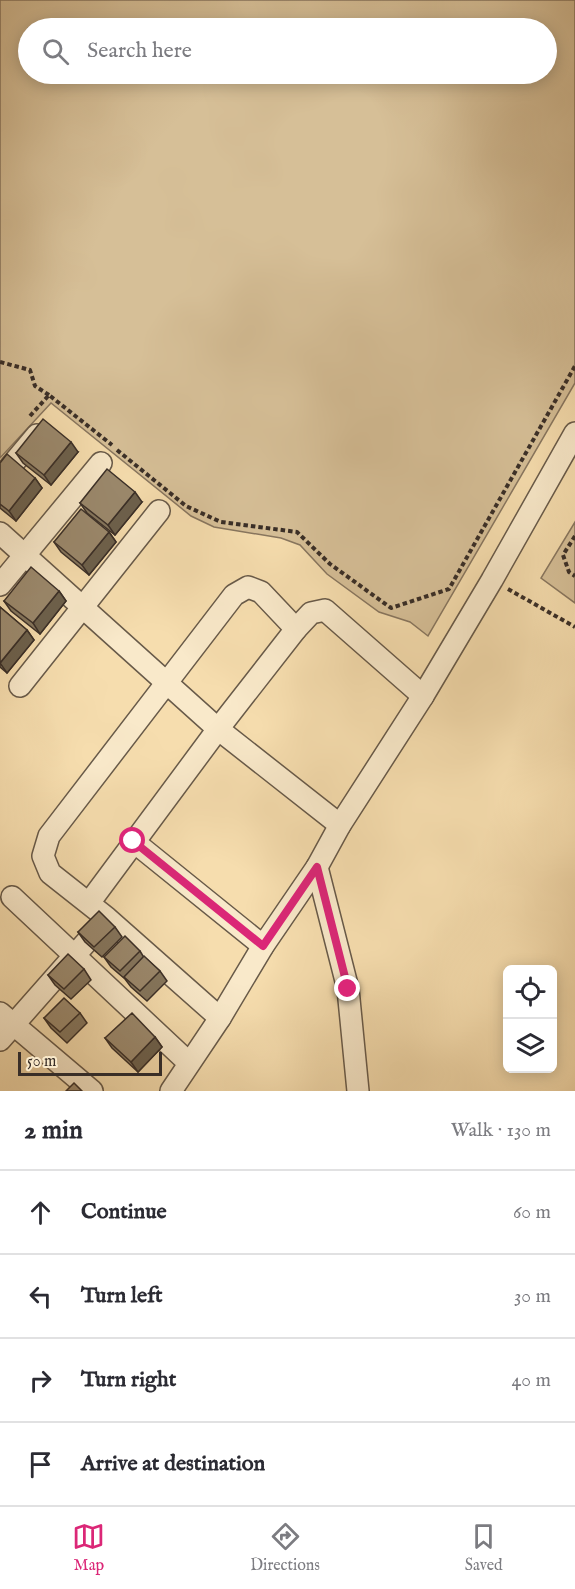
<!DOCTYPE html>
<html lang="en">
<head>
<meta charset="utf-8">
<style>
  :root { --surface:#fff; --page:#f7f7f7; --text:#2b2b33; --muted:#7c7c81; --line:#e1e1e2; --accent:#db2777 }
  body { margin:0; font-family:"IM FELL English",serif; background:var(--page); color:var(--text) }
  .controls { position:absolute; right:18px; bottom:18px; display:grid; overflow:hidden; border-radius:9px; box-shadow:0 3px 15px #0003 }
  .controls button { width:54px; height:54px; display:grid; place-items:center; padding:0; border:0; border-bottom:2px solid var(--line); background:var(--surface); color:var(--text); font:30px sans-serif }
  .scale { position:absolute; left:18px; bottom:15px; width:144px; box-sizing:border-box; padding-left:6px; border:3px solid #392e27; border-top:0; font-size:16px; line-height:21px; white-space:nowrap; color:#392e27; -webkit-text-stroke:4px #f9e9ca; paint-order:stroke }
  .stop { position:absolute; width:18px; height:18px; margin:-14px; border:4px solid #db2777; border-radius:50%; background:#fff }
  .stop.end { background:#db2777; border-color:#fff; box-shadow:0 2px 6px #0008 }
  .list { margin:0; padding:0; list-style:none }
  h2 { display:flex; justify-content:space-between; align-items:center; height:78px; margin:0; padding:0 24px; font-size:26px }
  h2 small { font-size:20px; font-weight:400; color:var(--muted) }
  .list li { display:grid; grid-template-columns:39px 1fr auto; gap:18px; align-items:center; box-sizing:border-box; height:84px; padding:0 24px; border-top:2px solid var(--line) }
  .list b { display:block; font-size:22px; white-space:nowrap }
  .list em { font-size:20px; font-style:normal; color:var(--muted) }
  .icon { flex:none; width:33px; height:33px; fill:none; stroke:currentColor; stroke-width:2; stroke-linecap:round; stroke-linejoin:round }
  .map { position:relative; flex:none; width:575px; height:1091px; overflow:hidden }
  .search { position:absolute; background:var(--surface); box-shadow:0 3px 15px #0003; left:18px; right:18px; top:18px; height:66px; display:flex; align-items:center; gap:15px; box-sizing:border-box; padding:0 21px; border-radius:33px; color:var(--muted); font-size:22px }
  .sheet { height:414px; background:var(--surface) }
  nav { display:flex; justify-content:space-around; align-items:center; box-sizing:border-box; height:84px; border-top:2px solid var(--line); background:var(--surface); font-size:16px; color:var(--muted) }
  nav a { display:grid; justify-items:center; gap:3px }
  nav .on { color:var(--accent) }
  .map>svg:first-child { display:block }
  .green { fill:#d6bf97; stroke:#88765f; stroke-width:1.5; fill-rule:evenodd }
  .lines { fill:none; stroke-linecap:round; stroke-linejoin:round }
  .minor-casing { stroke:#685a49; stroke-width:24 }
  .path { stroke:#392e27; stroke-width:4; stroke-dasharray:4.5 3; stroke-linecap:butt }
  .minor { stroke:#f9e9ca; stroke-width:21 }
  .wall { fill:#85765e; stroke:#392e27; stroke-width:1.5 }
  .shaded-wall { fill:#6c604c; stroke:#392e27; stroke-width:1.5 }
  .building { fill:#9b896d; stroke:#392e27; stroke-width:1.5 }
  .route { stroke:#db2777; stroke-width:8 }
</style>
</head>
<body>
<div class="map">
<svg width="575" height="1091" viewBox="0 0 575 1091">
  <rect width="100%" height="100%" fill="#f6ddae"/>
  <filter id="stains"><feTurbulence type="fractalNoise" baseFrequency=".00333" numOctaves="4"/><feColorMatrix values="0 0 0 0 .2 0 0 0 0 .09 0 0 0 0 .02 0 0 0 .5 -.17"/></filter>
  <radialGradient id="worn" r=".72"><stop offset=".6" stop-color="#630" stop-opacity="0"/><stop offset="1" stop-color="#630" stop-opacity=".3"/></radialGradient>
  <!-- green -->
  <g class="green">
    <path d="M0,0H575V383L428,636L410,622L379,612L327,574L300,545L281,538L214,527L191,516L51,403L0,458ZM28,28H546V74H28Z"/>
    <path d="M575,522V603L541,578Z"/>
  </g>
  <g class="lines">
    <defs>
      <g id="minor">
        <path d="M0,479L37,435"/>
        <path d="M0,533L218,729L340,825"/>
        <path d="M0,585L101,463"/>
        <path d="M20,686L159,511"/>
        <path d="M133,841L263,946"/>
        <path d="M317,867L348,989L358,1091"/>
        <path d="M12,897L189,1063"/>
        <path d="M89,903L218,729L296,629"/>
        <path d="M0,1013L92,1091"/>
        <path d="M220,1018L107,918L50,873L43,856L49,836L234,595L248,587L261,592L296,629L311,613L325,610L423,696"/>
        <path d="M0,1040L105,921"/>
        <path d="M171,1091L220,1018L263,946L317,867L340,825L423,696L492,580L575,433"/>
      </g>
    </defs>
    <!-- minor casing -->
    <use href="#minor" class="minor-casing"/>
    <!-- path -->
    <g class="path">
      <path d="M0,362L30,370L35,386L49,395"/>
      <path d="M30,416L49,395L112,445"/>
      <path d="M117,450L186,506L221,522L297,532L330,564L391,608L449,589L575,366"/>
      <path d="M575,536L563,555L569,572L575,576"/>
      <path d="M508,589L575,627"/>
    </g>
    <!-- minor -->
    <use href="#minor" class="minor"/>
  </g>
  <!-- wall -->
  <g class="wall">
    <path d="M78,452L51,485L23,463L16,453Z"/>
    <path d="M0,463L35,478L42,488L16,521L0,508Z"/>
    <path d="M142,502L115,535L87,513L80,503Z"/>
    <path d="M109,532L116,542L89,575L61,552L54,542Z"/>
    <path d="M59,591L66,601L40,634L11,611L4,601Z"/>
    <path d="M0,607L27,630L34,640L7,673L0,667Z"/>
    <path d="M115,927L122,937L102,957L85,942L78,932Z"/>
    <path d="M140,951L143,956L160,971L167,981L147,1001L131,987L125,979L111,967L104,957Z"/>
    <path d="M84,969L91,980L71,999L55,985L48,975Z"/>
    <path d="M80,1013L87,1023L67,1043L51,1028L44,1018Z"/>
    <path d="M155,1037L162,1047L138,1072L112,1048L105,1038Z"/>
  </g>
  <!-- shaded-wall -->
  <g class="shaded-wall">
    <path d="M71,442L78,452L51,485L44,475Z"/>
    <path d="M35,478L42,488L16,521L9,511Z"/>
    <path d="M135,492L142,502L115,535L108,525Z"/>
    <path d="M109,532L116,542L89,575L82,565Z"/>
    <path d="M59,591L66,601L40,634L33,623Z"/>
    <path d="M27,630L34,640L7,673L0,663Z"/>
    <path d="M155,1037L162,1047L138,1072L131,1062Z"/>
  </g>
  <!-- building -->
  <g class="building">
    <path d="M43,419L71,442L44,475L16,453Z"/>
    <path d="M7,454L35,478L9,511L0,504V463Z"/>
    <path d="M107,469L135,492L108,525L80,503Z"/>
    <path d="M81,509L109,532L82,565L54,542Z"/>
    <path d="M31,567L59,591L33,623L4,601Z"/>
    <path d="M0,607L27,630L0,663Z"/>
    <path d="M99,911L115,927L94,947L78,932Z"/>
    <path d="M125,936L140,951L120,971L104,957Z"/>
    <path d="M68,954L84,969L64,989L48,975Z"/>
    <path d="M144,956L160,971L140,991L124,977Z"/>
    <path d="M64,998L80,1013L60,1032L44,1018Z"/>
    <path d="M132,1013L155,1037L131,1062L105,1038Z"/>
    <path d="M74,1083L82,1091H66Z"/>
  </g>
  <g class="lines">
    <!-- route -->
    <path class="route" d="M133,841L263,946L317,867L348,989"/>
  </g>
  <rect width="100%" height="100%" filter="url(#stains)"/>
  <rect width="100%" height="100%" fill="url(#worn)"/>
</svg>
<div class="controls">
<button><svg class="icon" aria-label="locate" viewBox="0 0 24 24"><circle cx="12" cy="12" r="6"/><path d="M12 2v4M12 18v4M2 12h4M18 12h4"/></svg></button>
<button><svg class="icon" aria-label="layers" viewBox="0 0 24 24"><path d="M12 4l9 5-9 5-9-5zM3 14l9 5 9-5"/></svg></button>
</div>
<div class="scale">50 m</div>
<div class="stop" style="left:133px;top:841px"></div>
<div class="stop end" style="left:348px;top:989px"></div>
<div class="search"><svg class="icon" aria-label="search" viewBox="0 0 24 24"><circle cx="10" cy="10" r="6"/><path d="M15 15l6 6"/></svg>Search here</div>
</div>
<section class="sheet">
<h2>2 min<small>Walk · 130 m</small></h2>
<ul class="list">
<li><svg class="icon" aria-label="ahead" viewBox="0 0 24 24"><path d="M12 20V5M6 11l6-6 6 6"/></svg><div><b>Continue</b></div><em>60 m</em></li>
<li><svg class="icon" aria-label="left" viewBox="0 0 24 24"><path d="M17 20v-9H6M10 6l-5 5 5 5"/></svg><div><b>Turn left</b></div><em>30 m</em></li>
<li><svg class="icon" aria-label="right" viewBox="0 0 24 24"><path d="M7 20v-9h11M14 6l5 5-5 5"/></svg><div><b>Turn right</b></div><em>40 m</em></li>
<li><svg class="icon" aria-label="arrive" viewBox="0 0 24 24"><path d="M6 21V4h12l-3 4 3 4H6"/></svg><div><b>Arrive at destination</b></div></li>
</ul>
</section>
<nav>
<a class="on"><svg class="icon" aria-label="map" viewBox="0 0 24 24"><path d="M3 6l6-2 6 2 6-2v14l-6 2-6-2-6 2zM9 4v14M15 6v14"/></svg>Map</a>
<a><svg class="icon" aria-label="directions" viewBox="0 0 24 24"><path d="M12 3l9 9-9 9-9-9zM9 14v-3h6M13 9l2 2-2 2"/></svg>Directions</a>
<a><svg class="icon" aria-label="saved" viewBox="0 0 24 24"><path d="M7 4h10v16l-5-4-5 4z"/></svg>Saved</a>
</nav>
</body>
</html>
